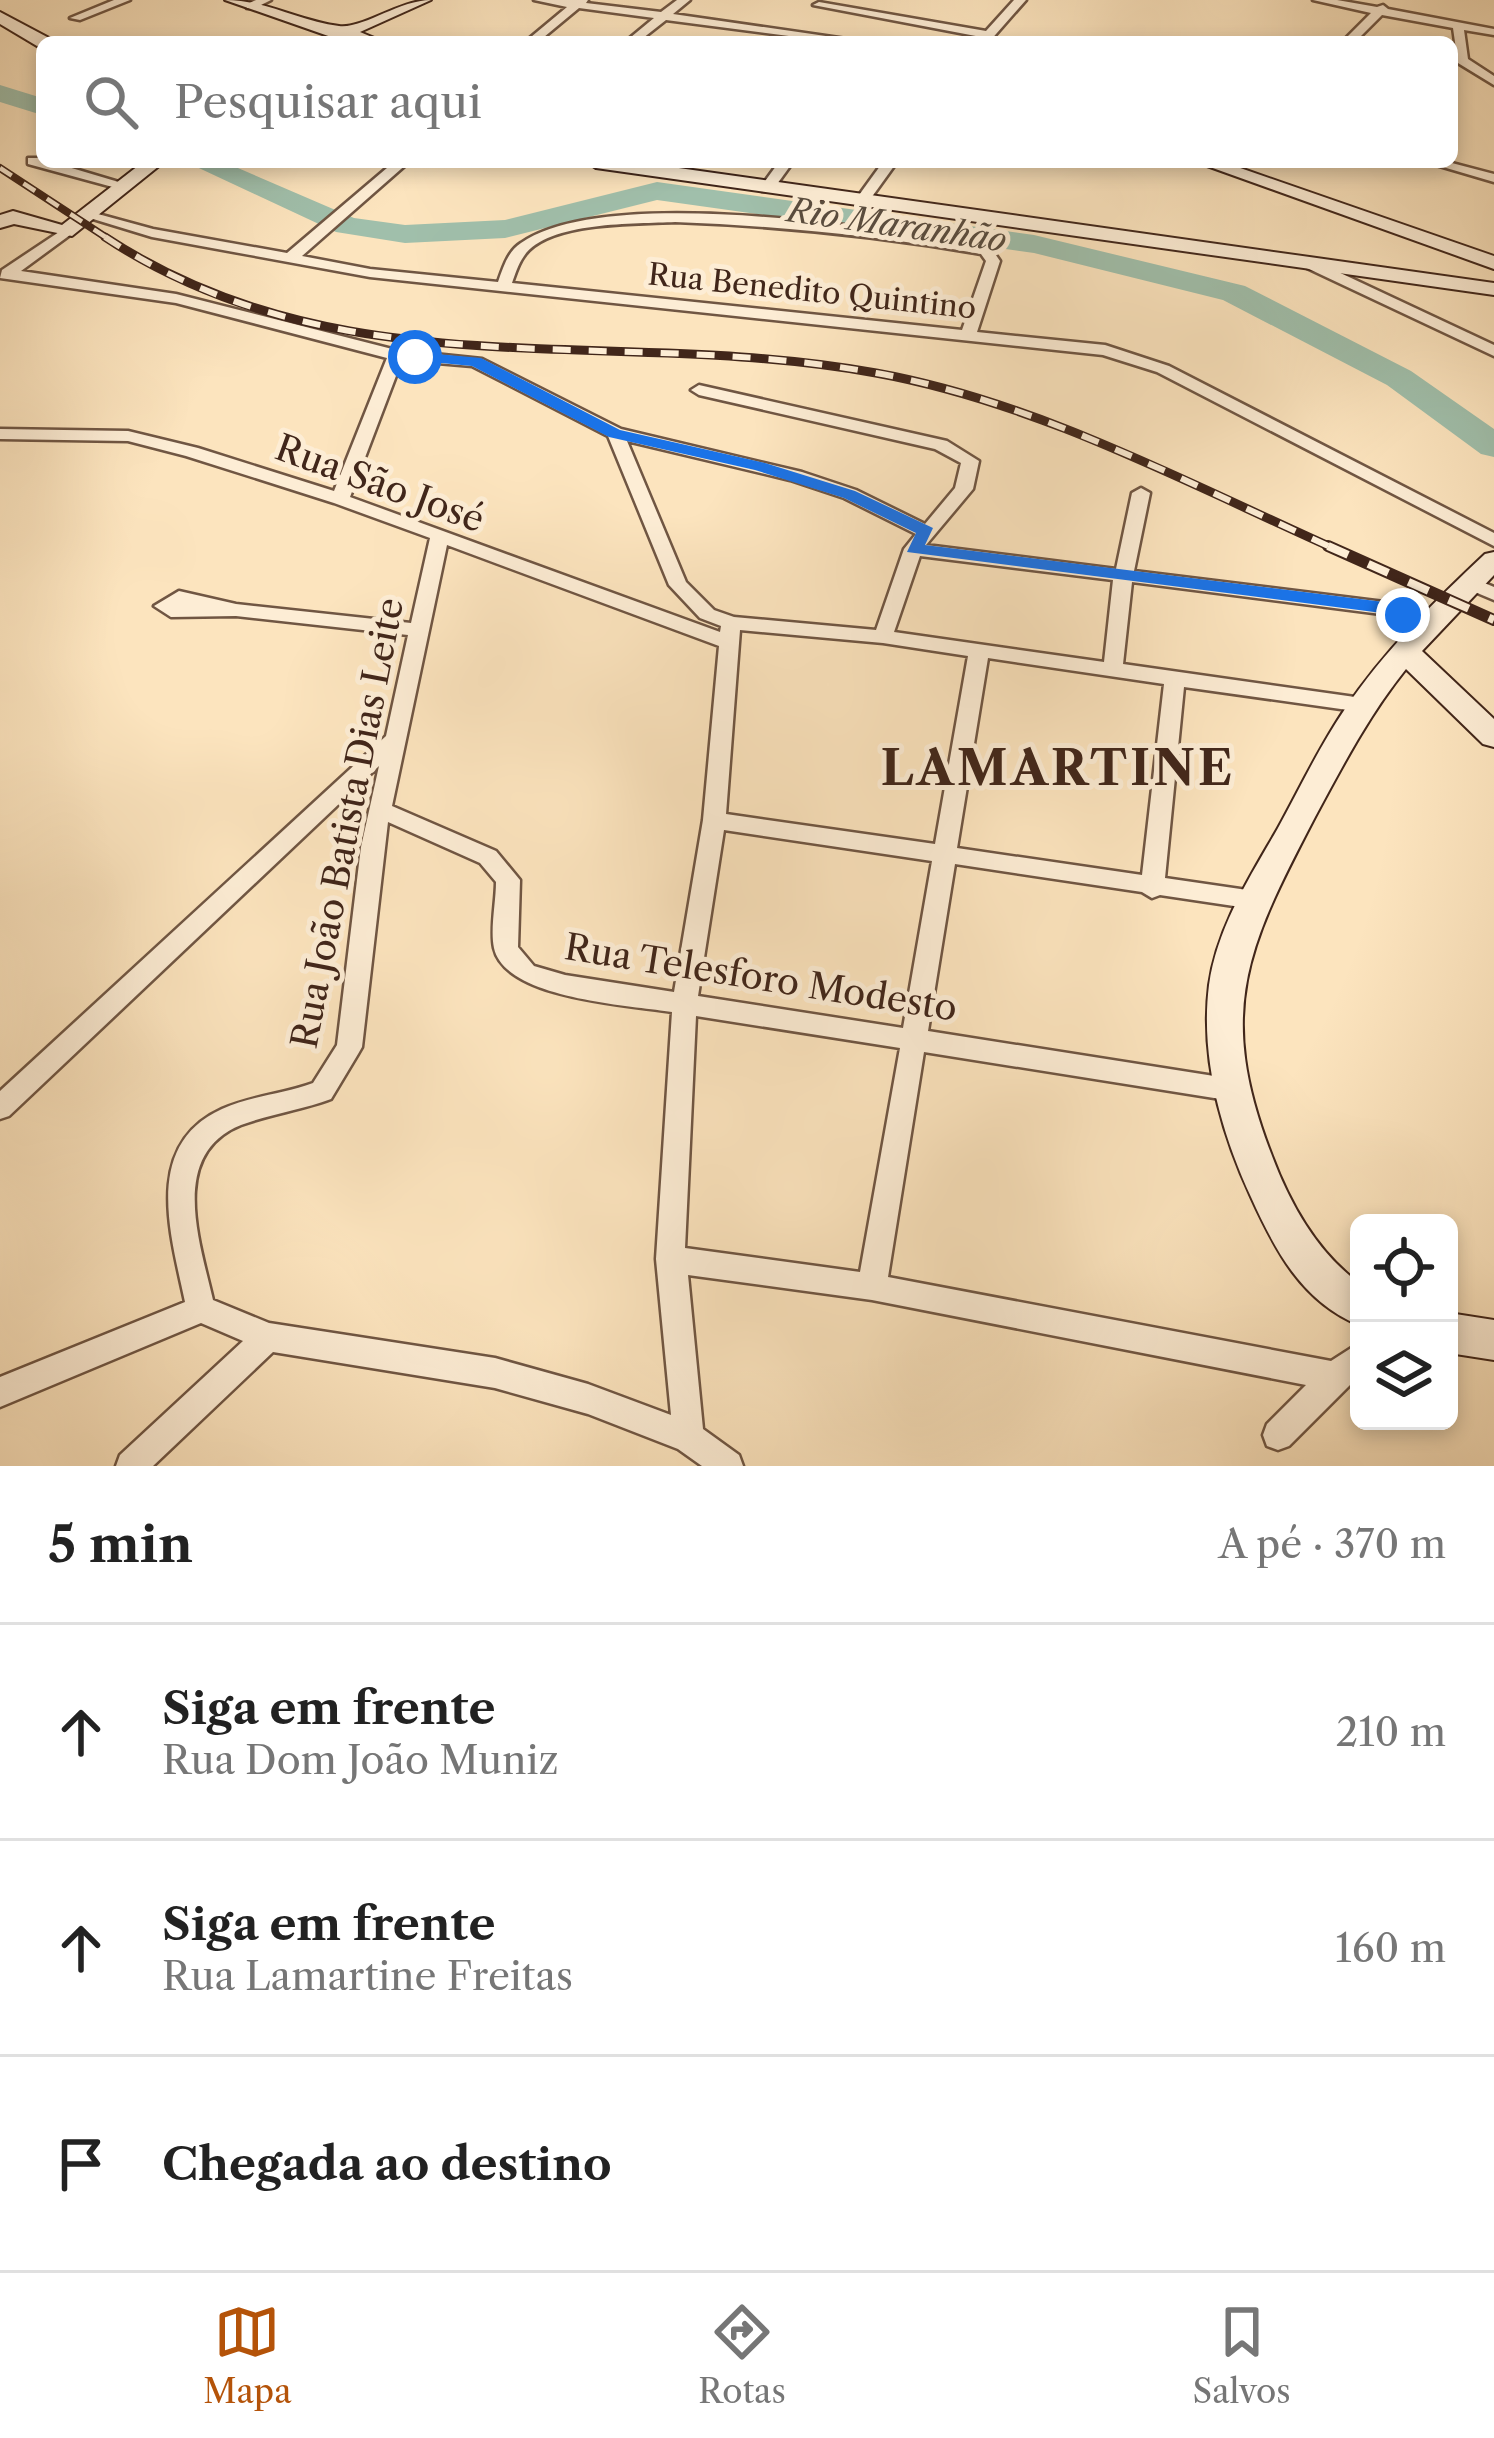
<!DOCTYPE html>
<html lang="pt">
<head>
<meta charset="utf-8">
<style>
  :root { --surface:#fff; --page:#f6f6f6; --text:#222; --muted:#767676; --line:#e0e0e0; --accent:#b45309 }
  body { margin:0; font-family:"Libre Caslon Text",serif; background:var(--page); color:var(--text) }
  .controls { position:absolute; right:36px; bottom:36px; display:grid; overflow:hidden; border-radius:18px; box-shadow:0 6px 18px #0003 }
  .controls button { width:108px; height:108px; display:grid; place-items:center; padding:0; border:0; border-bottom:3px solid var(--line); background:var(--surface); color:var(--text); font:60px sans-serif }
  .stop { position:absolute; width:36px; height:36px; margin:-27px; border:9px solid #1a73e8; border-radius:50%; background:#fff }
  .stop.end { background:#1a73e8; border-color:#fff; box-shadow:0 3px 12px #0008 }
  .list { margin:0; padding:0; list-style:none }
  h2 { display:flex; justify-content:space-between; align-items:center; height:156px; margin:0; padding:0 48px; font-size:51px }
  h2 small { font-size:39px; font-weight:400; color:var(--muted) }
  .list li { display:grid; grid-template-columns:78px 1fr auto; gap:36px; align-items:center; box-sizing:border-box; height:216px; padding:0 48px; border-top:3px solid var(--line) }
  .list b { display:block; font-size:45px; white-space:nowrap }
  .list p { margin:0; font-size:39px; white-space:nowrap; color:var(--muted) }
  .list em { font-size:39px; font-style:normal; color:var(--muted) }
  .icon { flex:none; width:66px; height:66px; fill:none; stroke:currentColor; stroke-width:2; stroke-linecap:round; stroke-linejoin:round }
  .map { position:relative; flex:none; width:1494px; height:1466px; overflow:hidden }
  .search { position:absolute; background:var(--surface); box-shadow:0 6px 18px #0003; left:36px; right:36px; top:36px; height:132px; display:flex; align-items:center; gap:30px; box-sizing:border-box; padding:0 42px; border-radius:18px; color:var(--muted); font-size:45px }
  .sheet { height:804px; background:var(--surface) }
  nav { display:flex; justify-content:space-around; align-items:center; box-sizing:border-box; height:168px; border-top:3px solid var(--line); background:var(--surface); font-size:33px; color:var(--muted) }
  nav a { display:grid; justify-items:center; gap:6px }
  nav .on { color:var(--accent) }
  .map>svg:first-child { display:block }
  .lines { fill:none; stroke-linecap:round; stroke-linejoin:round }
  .river { fill:#a0bfab; fill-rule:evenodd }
  .street-casing { stroke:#705643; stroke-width:5 }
  .secondary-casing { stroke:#41261a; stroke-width:4 }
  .street { fill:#fdedd5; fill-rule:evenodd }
  .secondary { fill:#fdedd5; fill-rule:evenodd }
  .rail-far2-casing { stroke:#41261a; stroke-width:8 }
  .rail-far1-casing { stroke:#41261a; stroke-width:9 }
  .rail-casing { stroke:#41261a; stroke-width:12 }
  .rail-far2 { stroke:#fdedd5; stroke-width:4.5; stroke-dasharray:14; stroke-linecap:butt }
  .rail-far1 { stroke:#fdedd5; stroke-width:6; stroke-dasharray:18; stroke-linecap:butt }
  .rail { stroke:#fdedd5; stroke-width:8; stroke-dasharray:22; stroke-linecap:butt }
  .route { fill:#1a73e8 }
  .labels { text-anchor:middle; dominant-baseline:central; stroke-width:10; stroke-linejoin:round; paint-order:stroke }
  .far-street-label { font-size:30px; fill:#41261a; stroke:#fdedd5 }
  .far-water-label { font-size:33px; font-style:italic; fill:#594c3e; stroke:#fdedd5 }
  .street-label { font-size:36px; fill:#41261a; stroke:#fdedd5 }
  .district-label { font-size:48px; font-weight:bold; letter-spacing:3px; fill:#41261a; stroke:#fdedd5 }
</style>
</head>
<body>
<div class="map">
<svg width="1494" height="1466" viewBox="0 0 1494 1466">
  <rect width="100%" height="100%" fill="#fce4be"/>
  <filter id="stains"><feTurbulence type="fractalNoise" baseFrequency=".00167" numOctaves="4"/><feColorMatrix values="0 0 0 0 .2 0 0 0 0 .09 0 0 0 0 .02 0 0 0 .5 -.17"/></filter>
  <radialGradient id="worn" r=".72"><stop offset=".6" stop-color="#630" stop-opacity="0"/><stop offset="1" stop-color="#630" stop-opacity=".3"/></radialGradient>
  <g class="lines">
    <!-- river -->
    <g class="river">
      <path d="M0,85L42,98V115L0,102Z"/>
      <path d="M186,162H224L354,218L405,225L505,220L657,182L1034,235L1245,286L1411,371L1494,429V457L1481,454L1387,385L1223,300L1034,253L657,200L505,238L405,243L336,232Z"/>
    </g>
    <defs>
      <g id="street">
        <path d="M114,0H130L80,20L70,18Z"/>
        <path d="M256,0H271L255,8H247V4Z"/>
        <path d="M534,0H588L586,3L661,12L677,0H690L673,14L867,42H835L666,20L638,42H625L654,18L579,8L538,42H525L567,7Z"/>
        <path d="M1014,0H1026L989,42H977L981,37L813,5L819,2L986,31Z"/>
        <path d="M1313,0H1337L1377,7L1383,5L1388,9L1494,29V35L1464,30L1468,59L1494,76V85L1458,63L1453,28L1382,15L1355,42H1342L1371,13Z"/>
        <path d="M28,158H38L132,186L120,189L28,164Z"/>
        <path d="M394,162H409L302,256L370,269L498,282C503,268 508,251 521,243C607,184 883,228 986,247L991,248L1000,261L977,332L1105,345L1169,366L1494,533V546L1157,372L1103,355L370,277L152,237L80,215L87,211L153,229L287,253ZM675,222C778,226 880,236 981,254L986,261L962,330L512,283C515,275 518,264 524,256C548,221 636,224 675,222Z"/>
        <path d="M779,162H793L772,191H762L760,188Z"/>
        <path d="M883,162H897L866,205H856L854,202Z"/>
        <path d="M1426,162H1448L1494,174V182Z"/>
        <path d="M65,228L70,229V235L21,271L176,294L396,350L482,359L621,429L802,472L856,490L925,524L955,488L961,463L935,449L699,395L691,390L699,385L947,441L979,461L973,489L926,545L1116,569L1132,493L1141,488L1150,493L1134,571L1384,602L1435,621L1438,625L1435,629L1428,631L1381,614L1132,582L1123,664L1362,698L1372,705L1362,712L1184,687L1165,878L1254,891L1262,894L1266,900L1262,906L1254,909L1160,895L1152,898L1142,892L955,864L928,1031L1233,1079L1242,1082L1246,1090L1242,1098L1233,1101L924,1052L888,1277L1331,1361L1359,1343V1376L1289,1446L1278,1450L1267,1446L1263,1435L1267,1424L1306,1385L872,1300L688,1275L703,1429L739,1455L743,1466H702L678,1449L588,1414L495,1388L273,1352L153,1466H116L120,1455L243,1341L201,1323L0,1407V1377L185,1302C171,1235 142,1145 222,1109C251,1096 283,1094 313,1083L337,1045L361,847L379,766L9,1116L0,1119V1091L386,736L408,635L236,616L171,617L154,606L179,591L236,604L411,623L430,538L334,503L186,456L128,441L0,439V429L128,431L198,448L334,491L387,358L176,303L0,278L2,270ZM402,360L472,366L608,436L669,585L700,618L721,626L720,632L350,497ZM627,441L790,480L844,498L916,534L904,549L876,630L734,617L714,610L686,582ZM447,545L719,646L703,820L674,992L565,975L534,966L518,947L520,880L496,851L392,806ZM920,556L1113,580L1104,662L894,632ZM740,630L883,643L968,656L935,844L726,814ZM988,658L1164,684L1142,875L957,848ZM388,822L480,863L496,882C496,902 490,929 494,948C505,999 629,1005 672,1012L656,1259L671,1415L588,1384L495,1358L269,1323L213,1300C200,1243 168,1154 241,1125C270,1114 302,1110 331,1099L358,1054L362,1047ZM724,830L932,861L903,1028L698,996ZM696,1016L900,1048L860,1272L685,1248Z"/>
        <path d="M1307,262H1317L1494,345V356L1307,268Z"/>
        <path d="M1470,577L1494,587V600L1463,587L1461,583L1463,579Z"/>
      </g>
      <g id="secondary">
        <path d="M225,0C266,0 299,21 339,26C363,29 399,0 431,0L360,32L384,42L334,38Z"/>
        <path d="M0,12L49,38L51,42L37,46L0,24Z"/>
        <path d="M143,162H164L72,236L14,224L0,228V215L13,211L62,225Z"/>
        <path d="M587,162H636L1494,283V295L596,168Z"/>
        <path d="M1196,162H1223L1494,256V269Z"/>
        <path d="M1494,552V575L1422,651L1494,719V747L1483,744L1406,669C1369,715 1343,765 1315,817C1248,946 1215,1010 1272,1156C1290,1204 1317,1252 1359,1283V1325C1302,1302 1275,1250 1251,1197C1221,1132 1200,1057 1209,985C1217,927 1250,877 1278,828C1300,788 1319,747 1345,709C1384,651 1434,602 1485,554Z"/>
        <path d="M1449,1313L1494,1320V1360L1449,1353Z"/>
      </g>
    </defs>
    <!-- street casing -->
    <use href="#street" class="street-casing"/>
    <!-- secondary casing -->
    <use href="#secondary" class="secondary-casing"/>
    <!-- street -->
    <use href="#street" class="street"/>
    <!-- secondary -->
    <use href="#secondary" class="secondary"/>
    <defs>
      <path id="rail-far2" d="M0,168L110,240"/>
      <path id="rail-far1" d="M105,237C343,394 613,325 876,373C1037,402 1187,483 1335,549"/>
      <path id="rail" d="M1328,546L1494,620"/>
    </defs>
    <!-- rail-far2 casing -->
    <use href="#rail-far2" class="rail-far2-casing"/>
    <!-- rail-far1 casing -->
    <use href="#rail-far1" class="rail-far1-casing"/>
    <!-- rail casing -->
    <use href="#rail" class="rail-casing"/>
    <!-- rail-far2 -->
    <use href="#rail-far2" class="rail-far2"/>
    <!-- rail-far1 -->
    <use href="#rail-far1" class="rail-far1"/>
    <!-- rail -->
    <use href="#rail" class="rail"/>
  </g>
  <!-- route -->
  <path class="route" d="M415,352L481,358L620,430L765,463L855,491L933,528L925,545L1384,602L1412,615L1403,621L1382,613L907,552L916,533L844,498L755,470L609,437L472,366L410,360Z"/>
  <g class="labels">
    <!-- far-street labels -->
    <g class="far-street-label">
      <text transform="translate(812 291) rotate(6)">Rua Benedito Quintino</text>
    </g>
    <!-- far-water labels -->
    <g class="far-water-label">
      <text transform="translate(897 225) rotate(8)">Rio Maranhão</text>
    </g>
    <!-- street labels -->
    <g class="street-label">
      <text transform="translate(380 483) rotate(20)">Rua São José</text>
      <text transform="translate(347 823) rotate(-79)">Rua João Batista Dias Leite</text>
      <text transform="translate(761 977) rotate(9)">Rua Telesforo Modesto</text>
    </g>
    <!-- district labels -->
    <g class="district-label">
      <text x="1058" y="767">LAMARTINE</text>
    </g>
  </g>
  <rect width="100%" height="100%" filter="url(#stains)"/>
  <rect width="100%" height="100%" fill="url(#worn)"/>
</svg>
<div class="controls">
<button><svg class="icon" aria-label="locate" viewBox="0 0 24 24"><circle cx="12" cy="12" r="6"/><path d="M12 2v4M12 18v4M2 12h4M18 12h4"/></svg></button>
<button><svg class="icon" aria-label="layers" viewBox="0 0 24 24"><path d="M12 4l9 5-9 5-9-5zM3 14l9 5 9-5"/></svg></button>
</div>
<div class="stop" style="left:415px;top:357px"></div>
<div class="stop end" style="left:1403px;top:615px"></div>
<div class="search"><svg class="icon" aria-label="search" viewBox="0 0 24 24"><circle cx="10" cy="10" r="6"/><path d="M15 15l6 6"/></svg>Pesquisar aqui</div>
</div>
<section class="sheet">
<h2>5 min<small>A pé · 370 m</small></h2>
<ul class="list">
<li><svg class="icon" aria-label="ahead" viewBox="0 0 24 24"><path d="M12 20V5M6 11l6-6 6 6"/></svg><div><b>Siga em frente</b><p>Rua Dom João Muniz</p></div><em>210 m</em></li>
<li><svg class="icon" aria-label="ahead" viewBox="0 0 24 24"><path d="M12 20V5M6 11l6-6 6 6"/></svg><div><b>Siga em frente</b><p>Rua Lamartine Freitas</p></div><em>160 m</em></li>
<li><svg class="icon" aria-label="arrive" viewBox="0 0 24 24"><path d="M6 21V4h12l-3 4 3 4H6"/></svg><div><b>Chegada ao destino</b></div></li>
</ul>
</section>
<nav>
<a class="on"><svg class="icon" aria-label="map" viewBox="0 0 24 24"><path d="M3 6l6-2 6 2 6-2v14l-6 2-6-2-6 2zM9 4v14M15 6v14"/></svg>Mapa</a>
<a><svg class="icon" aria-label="directions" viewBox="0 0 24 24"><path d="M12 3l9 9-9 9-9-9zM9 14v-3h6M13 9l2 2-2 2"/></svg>Rotas</a>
<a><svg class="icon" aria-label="saved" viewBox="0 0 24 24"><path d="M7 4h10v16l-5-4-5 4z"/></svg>Salvos</a>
</nav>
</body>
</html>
